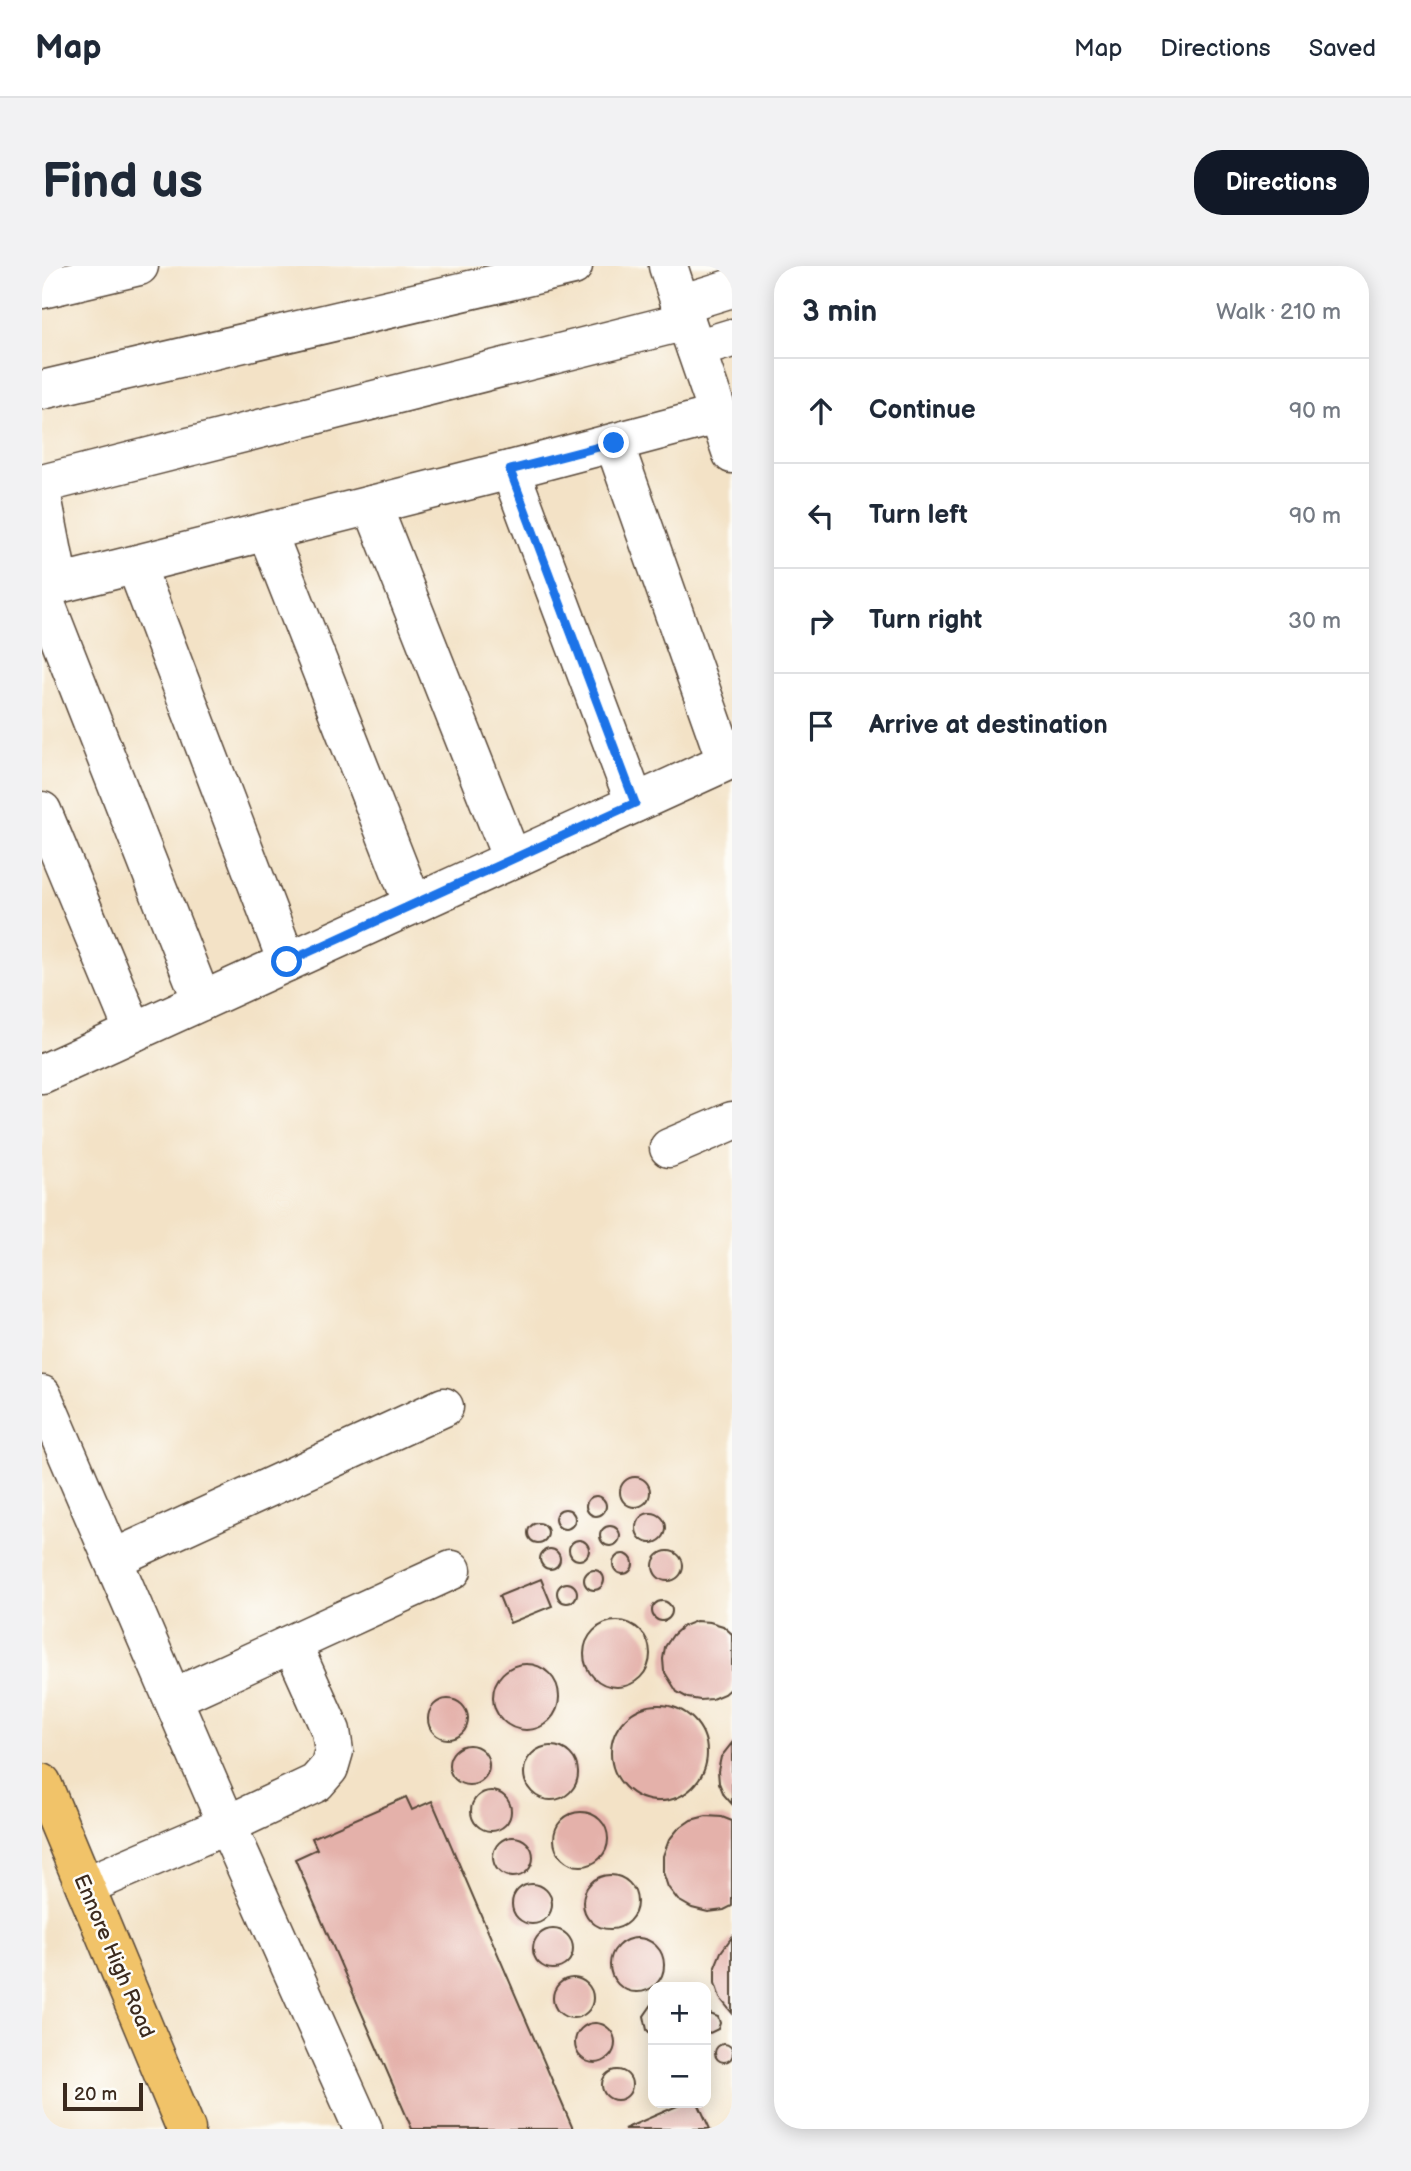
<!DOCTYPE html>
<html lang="en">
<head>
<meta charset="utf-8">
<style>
  :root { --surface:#fff; --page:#f2f2f3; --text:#1f2937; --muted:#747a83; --line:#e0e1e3; --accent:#111827 }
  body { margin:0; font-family:"Balsamiq Sans",sans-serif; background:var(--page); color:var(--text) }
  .controls { position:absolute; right:21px; bottom:21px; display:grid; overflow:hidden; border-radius:14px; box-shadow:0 4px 18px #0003 }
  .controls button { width:63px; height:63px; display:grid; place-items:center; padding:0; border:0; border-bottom:2px solid var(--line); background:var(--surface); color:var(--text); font:35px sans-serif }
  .scale { position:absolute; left:21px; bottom:18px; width:80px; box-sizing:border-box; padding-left:7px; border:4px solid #3b2a1e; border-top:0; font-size:19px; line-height:24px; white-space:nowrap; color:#3b2a1e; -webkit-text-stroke:5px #fdfcf7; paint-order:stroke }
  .stop { position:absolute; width:21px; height:21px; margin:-16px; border:5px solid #1a73e8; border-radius:50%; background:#fff }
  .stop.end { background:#1a73e8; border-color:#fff; box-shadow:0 2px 7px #0008 }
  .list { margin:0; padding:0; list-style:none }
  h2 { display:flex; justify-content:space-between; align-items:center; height:91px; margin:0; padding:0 28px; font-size:30px }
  h2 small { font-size:23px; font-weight:400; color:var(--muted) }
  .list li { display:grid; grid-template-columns:46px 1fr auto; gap:21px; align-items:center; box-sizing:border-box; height:105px; padding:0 28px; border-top:2px solid var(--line) }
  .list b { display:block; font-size:26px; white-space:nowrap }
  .list em { font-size:23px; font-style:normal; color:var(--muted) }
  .icon { flex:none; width:38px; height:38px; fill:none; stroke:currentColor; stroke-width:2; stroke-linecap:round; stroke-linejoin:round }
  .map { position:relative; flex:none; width:690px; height:1863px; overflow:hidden; border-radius:28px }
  header { display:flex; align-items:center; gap:42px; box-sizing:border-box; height:98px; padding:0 35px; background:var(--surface); border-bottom:2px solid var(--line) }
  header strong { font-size:33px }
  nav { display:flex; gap:38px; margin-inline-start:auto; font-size:24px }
  .intro { display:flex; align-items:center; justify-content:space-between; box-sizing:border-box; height:168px; padding:0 42px }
  h1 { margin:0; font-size:49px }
  .button { padding:18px 32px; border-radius:28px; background:var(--accent); color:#fff; font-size:24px; font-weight:700 }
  main { display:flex; gap:42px; padding:0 42px }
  aside { flex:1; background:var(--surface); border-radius:28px; box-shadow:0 4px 18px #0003 }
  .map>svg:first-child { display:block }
  .building { fill:#e4b1aa }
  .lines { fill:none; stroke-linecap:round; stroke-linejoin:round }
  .minor-casing { stroke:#574637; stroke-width:41 }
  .major-casing { stroke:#574637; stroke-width:41 }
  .minor { stroke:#fff; stroke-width:38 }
  .major { stroke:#f1c369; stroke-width:38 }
  .route { stroke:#1a73e8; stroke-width:9 }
  .labels { text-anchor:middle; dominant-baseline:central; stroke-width:5; stroke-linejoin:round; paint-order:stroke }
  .street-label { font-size:21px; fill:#3b2a1e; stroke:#fdfcf7 }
</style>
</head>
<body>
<header>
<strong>Map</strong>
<nav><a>Map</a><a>Directions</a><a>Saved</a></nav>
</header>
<div class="intro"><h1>Find us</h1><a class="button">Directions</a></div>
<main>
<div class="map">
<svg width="690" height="1863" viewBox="0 0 690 1863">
  <rect width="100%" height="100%" fill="#fdfcf7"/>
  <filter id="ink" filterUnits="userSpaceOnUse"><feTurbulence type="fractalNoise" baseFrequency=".0143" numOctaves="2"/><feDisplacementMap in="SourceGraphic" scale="14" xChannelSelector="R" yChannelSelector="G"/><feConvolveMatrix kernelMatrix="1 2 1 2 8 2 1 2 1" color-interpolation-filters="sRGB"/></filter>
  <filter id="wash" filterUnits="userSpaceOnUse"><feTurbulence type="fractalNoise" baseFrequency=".00686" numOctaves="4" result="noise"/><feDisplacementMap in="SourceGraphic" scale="28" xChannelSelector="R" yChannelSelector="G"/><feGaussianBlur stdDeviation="1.57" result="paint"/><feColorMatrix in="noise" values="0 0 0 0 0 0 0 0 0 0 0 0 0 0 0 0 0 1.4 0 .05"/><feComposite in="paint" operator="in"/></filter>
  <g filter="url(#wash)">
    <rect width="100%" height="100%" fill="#f3e2c6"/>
    <g id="blocks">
      <!-- building -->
      <g class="building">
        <circle cx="593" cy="1226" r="15"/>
        <circle cx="554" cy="1240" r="10"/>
        <circle cx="523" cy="1253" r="10"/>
        <circle cx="609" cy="1262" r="15"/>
        <circle cx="496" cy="1267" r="10"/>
        <circle cx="568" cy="1270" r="10"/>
        <circle cx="537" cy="1284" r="10"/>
        <circle cx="508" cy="1293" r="10"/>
        <circle cx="626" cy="1300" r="15"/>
        <circle cx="581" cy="1298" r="10"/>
        <circle cx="552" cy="1314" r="10"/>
        <path d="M499,1313L510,1340L468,1357L457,1330Z"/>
        <circle cx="525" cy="1327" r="10"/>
        <circle cx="620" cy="1345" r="10"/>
        <circle cx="575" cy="1388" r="33"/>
        <path d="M654,1355L668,1356L681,1360L690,1368V1421L682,1428L670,1433L658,1434L646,1432L635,1426L622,1405L621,1393L623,1381L631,1369L641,1360Z"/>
        <circle cx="484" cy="1431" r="33"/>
        <circle cx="406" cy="1453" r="20"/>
        <circle cx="617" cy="1487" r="48"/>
        <path d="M690,1477V1538L682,1529L677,1517L676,1505L679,1491Z"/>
        <circle cx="427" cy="1499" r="20"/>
        <circle cx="509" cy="1507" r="27"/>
        <circle cx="449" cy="1545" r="20"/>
        <path d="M364,1531L370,1544L390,1535L531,1863H370L253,1593L275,1583L270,1572Z"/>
        <circle cx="539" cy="1573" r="27"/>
        <path d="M664,1550L680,1551L690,1555V1640L682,1644L666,1646L650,1642L636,1634L626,1621L621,1606V1590L627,1574L636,1563L649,1554Z"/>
        <circle cx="471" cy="1591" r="20"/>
        <circle cx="568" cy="1636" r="27"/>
        <circle cx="490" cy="1638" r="20"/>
        <circle cx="511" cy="1683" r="20"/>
        <path d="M690,1671V1747L678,1732L673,1717V1701L679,1686Z"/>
        <circle cx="595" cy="1699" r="27"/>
        <circle cx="531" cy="1732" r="20"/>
        <path d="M611,1737V1770L605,1764L602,1750Z"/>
        <path d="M668,1748L676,1751L678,1757L676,1763L668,1767L664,1765V1749Z"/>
        <circle cx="553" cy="1777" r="20"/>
        <circle cx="682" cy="1787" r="9"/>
        <circle cx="575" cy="1819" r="15"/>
        <path d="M642,1837H656L668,1863H582Z"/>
      </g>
    </g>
  </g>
  <g filter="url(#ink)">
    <use href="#blocks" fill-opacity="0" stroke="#574637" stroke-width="2"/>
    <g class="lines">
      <defs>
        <g id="minor">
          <path d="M626,0L644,55"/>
          <path d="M0,23L97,0"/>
          <path d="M638,38L690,22"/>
          <path d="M654,83L690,72"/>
          <path d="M0,124L531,0"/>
          <path d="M572,177L684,495"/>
          <path d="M468,204L676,149"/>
          <path d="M0,218L644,55L690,188"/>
          <path d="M0,230L17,318"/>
          <path d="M330,239L470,593"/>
          <path d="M225,266L371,638"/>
          <path d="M94,300L245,696"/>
          <path d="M0,322L468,204L593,537"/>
          <path d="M0,328L160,735"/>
          <path d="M0,545L92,766"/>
          <path d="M0,808L690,493"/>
          <path d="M627,882L690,855"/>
          <path d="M0,1129L185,1559L43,1620"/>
          <path d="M71,1293L402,1141"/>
          <path d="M250,1378L289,1465L292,1485L287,1502L274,1517L185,1559L321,1863"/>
          <path d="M131,1432L410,1304"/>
        </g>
        <path id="major" d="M0,1517L144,1863"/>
      </defs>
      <!-- minor casing -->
      <use href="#minor" class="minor-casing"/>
      <!-- major casing -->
      <use href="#major" class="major-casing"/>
      <!-- minor -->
      <use href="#minor" class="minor"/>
      <!-- major -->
      <use href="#major" class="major"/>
    </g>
  </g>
  <g class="lines" filter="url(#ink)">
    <!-- route -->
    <path class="route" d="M245,696L593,537L468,204L572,177"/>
  </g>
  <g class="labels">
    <!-- street labels -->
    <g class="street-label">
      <text transform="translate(72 1690) rotate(67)">Ennore High Road</text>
    </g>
  </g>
</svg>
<div class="controls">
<button>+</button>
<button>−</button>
</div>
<div class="scale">20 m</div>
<div class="stop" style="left:245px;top:696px"></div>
<div class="stop end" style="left:572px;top:177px"></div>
</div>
<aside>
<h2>3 min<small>Walk · 210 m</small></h2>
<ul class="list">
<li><svg class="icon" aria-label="ahead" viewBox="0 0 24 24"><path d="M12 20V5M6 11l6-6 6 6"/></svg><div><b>Continue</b></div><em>90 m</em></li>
<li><svg class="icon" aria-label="left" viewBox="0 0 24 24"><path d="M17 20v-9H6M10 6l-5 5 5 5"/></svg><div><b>Turn left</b></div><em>90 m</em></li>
<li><svg class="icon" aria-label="right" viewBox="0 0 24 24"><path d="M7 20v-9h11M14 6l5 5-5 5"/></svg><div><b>Turn right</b></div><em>30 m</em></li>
<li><svg class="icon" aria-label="arrive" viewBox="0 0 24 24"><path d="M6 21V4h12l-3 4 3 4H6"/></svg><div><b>Arrive at destination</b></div></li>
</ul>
</aside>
</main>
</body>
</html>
